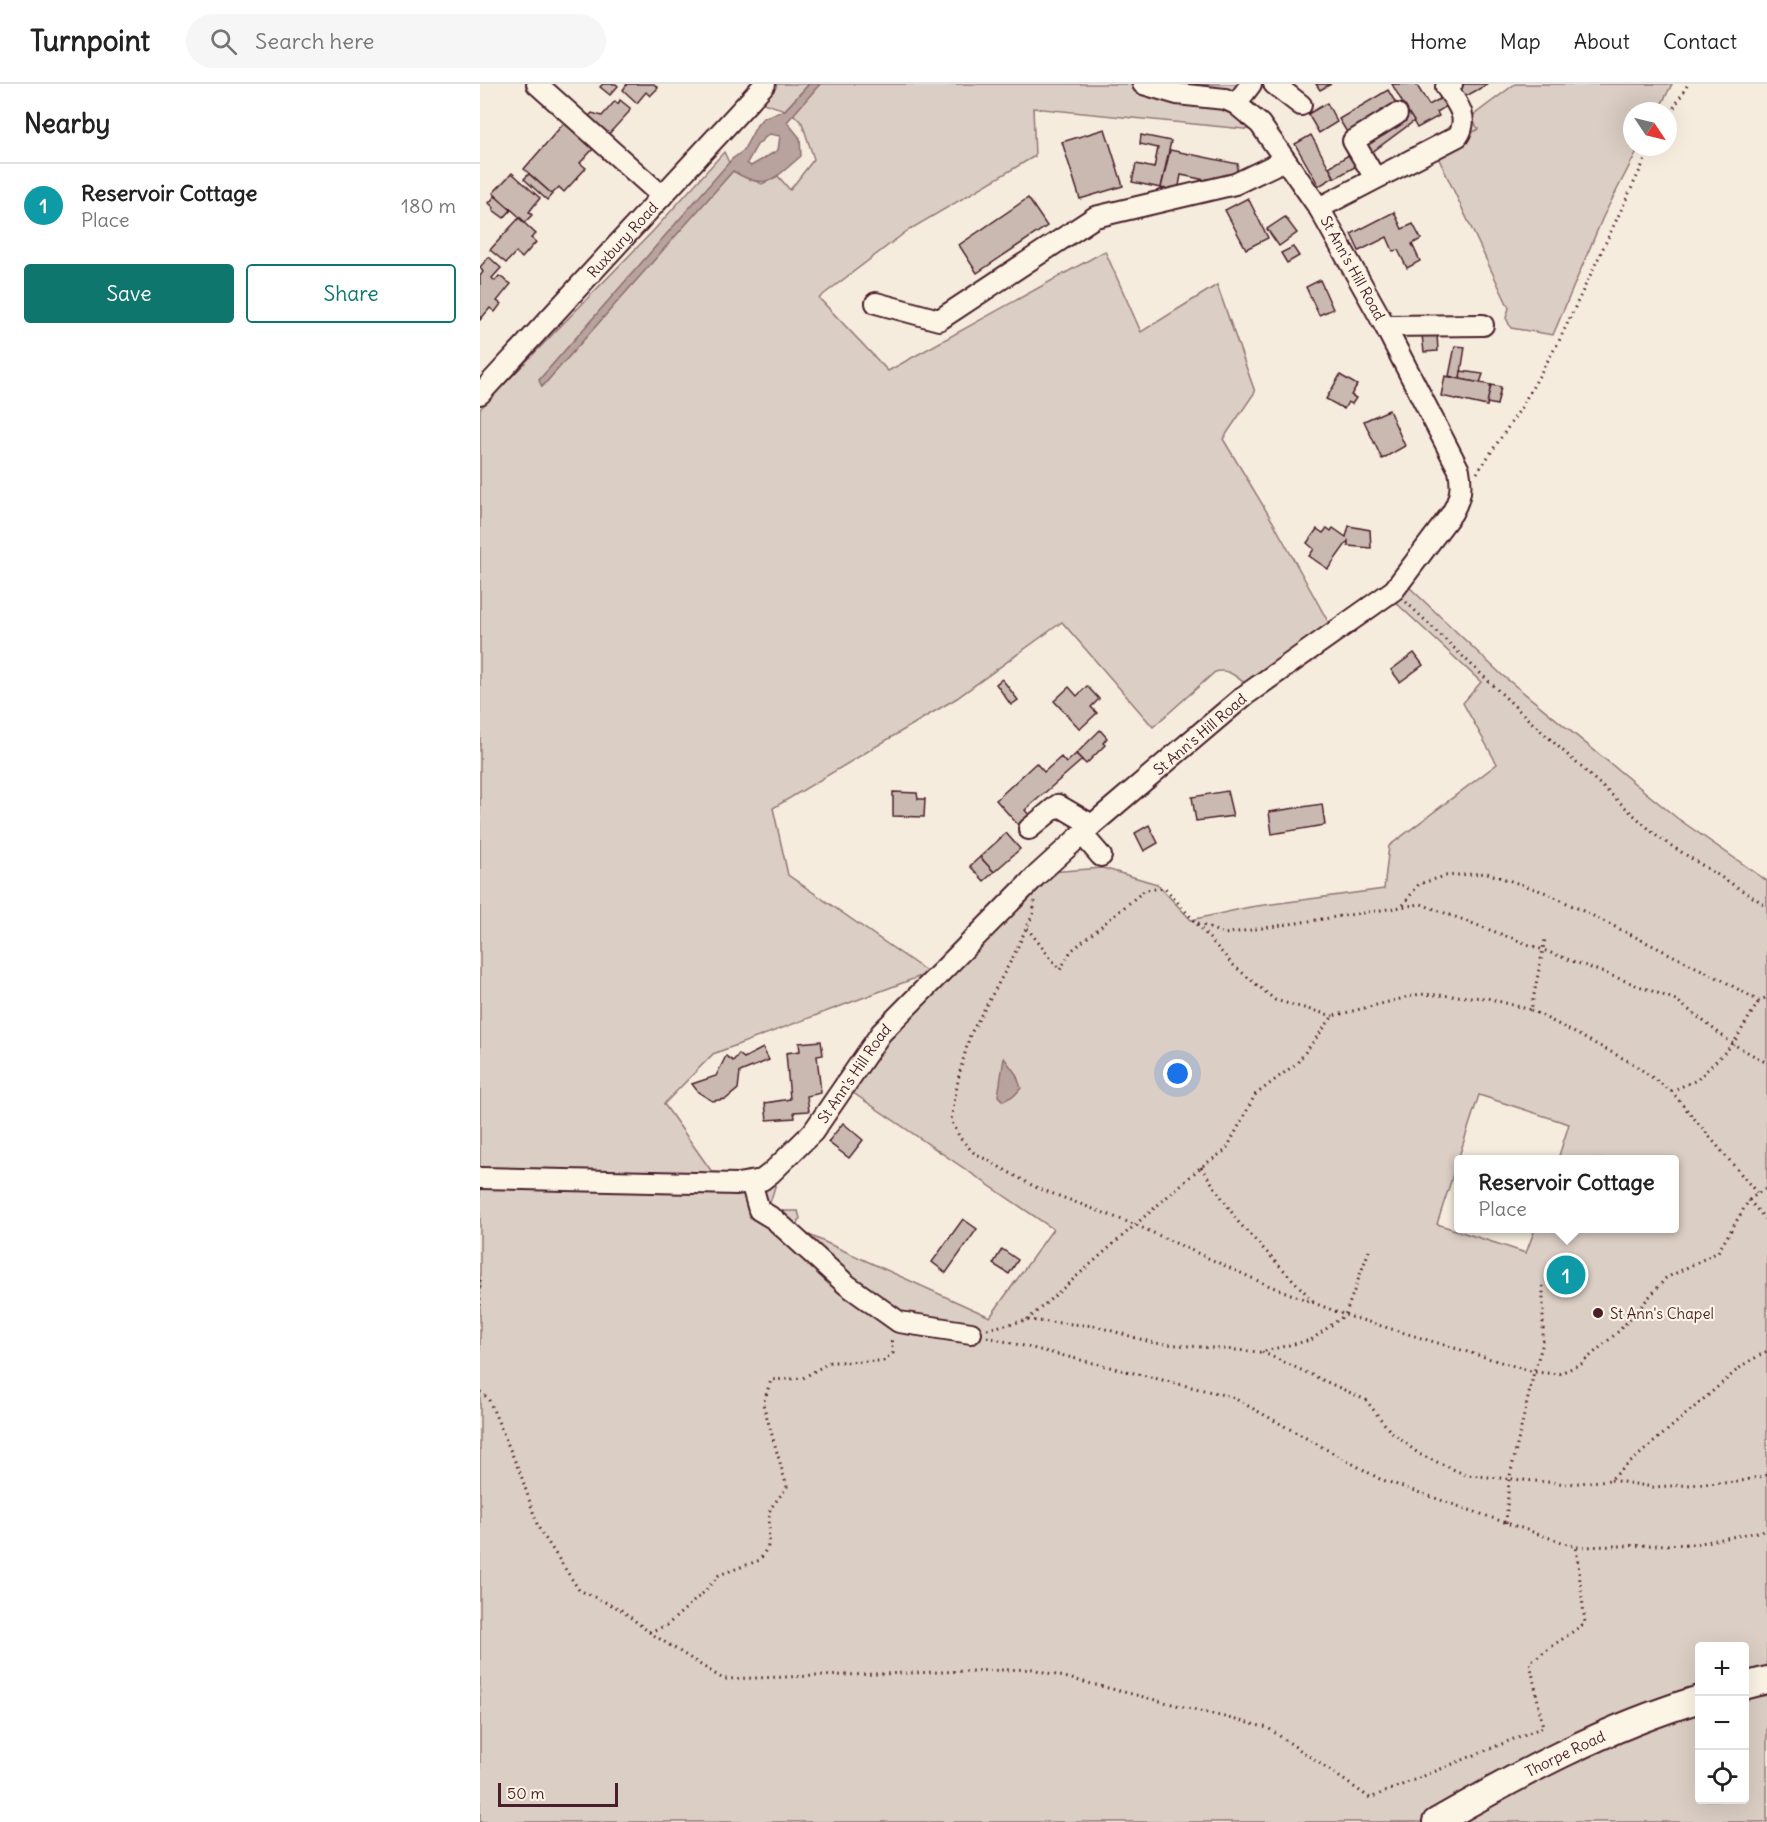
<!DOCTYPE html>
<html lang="en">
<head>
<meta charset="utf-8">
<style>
  :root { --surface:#fff; --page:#f6f6f6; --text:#222; --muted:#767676; --line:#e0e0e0; --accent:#0f766e }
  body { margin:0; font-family:Delius,sans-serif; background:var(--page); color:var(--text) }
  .controls { position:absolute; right:18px; bottom:18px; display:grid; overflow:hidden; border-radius:6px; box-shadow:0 6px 24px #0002 }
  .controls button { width:54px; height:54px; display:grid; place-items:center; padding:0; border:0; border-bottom:2px solid var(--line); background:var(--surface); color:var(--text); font:30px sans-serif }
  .compass { position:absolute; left:1143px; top:18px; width:54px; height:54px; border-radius:50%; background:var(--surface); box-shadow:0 6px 24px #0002; rotate:125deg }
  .scale { position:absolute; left:18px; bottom:15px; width:120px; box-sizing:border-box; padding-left:6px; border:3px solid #4a1f2b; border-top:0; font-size:16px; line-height:21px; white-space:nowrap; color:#4a1f2b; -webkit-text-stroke:4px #fcf5e5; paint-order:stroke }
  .you { position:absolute; left:698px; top:990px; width:21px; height:21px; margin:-15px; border:4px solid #fff; border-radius:50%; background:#1a73e8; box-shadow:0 0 0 9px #1a73e833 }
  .badge { display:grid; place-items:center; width:39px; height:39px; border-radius:50%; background:var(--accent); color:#fff; font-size:20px; font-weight:700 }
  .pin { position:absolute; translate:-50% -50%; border:3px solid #fff; box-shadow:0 2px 6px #0006 }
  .popup { position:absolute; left:974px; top:1071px; width:225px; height:78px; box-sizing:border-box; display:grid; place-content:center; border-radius:6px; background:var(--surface); filter:drop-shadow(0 2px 4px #0005); font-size:20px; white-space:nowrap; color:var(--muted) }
  .popup b { font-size:22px; color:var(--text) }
  .popup::after { content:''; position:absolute; left:50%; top:100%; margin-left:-12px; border:12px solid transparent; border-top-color:var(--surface) }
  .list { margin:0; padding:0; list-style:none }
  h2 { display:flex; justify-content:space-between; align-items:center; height:78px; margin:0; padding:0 24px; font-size:26px }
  h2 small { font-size:20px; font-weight:400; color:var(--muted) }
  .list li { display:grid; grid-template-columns:39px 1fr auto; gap:18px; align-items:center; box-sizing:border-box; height:84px; padding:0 24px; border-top:2px solid var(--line) }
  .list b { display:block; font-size:22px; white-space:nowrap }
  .list p { margin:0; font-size:20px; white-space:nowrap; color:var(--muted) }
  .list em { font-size:20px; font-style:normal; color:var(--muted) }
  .actions { display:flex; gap:12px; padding:18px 24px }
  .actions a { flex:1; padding:14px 0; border:2px solid var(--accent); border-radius:6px; text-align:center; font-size:21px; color:var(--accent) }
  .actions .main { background:var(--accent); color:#fff }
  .icon { flex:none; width:33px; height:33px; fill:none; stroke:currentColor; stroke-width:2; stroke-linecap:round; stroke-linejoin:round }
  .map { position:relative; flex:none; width:1287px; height:1738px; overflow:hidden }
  header { display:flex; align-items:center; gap:36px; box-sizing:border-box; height:84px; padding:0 30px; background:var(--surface); border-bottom:2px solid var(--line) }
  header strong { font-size:28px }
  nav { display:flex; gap:33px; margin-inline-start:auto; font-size:21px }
  .search { width:420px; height:54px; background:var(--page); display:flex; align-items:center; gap:15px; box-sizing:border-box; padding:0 21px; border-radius:33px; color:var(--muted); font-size:22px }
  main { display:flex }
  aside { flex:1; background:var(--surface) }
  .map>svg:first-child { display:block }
  .green { fill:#dbcec4; stroke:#927678; stroke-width:1.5; fill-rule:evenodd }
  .water { fill:#b8a39e; stroke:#8c6e70; stroke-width:1.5; fill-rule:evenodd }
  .building { fill:#cab9b1; stroke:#4a1f2b; stroke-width:1.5 }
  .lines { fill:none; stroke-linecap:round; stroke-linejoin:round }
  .minor-casing { stroke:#4a1f2b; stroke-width:24 }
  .major-casing { stroke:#4a1f2b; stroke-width:30 }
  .path { stroke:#4a1f2b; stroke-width:3; stroke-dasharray:1.5 4.5; stroke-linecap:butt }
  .minor { stroke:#fcf5e5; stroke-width:20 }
  .major { stroke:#fcf5e5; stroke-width:26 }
  .poi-dot { fill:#4a1f2b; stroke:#fcf5e5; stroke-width:2 }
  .labels { text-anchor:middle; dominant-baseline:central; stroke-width:4.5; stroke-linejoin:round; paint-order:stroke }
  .street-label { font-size:15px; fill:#4a1f2b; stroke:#fcf5e5 }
  .poi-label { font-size:15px; fill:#4a1f2b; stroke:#fcf5e5; text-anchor:start }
</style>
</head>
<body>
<header>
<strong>Turnpoint</strong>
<div class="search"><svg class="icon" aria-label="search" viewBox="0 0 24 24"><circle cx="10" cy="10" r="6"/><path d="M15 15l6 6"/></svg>Search here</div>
<nav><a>Home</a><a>Map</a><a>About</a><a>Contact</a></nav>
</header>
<main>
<aside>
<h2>Nearby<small></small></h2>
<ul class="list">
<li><span class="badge" style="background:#0f9aa8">1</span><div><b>Reservoir Cottage</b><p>Place</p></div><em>180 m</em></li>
</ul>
<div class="actions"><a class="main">Save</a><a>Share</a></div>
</aside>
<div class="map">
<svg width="1287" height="1738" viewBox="0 0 1287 1738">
  <rect width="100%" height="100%" fill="#f5ecde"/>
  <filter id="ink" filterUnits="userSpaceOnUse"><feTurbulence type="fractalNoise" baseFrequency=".0167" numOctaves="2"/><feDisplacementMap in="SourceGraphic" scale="12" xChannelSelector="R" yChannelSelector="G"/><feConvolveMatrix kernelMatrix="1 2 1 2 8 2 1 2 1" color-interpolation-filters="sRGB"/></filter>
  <g filter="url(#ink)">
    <!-- green -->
    <g class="green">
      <path d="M297,0H329L305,26L280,18Z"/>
      <path d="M340,0H760L805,63L774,46L553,24L555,72L427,147L339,214L408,287L625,167L661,248L737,201L775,308L743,355L793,438L851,543L766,600C755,592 748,584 735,588L673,643L582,538L477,614L293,724L308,791L449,889L233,970L184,1020L232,1088L298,1093L289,1122L299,1127H318L320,1134L316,1145L510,1233L573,1145L369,1006L406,954L569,788L623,784L677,800L711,836L770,823L904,805L909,762L1017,680L983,619L1001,598L913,516L928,502L1022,591L1197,734L1287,797V1738H0V325L174,146L244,68L253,87L282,100L298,92L310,106L334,75L322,39L312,29ZM999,1011L1089,1040L1078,1075L1194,1076V1144L1055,1145L1046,1169L957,1140ZM427,1231L492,1239L489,1259L425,1250ZM1220,1562H1264V1716H1220Z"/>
      <path d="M1035,0H1192L1178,27H1152V63H1159L1123,133L1073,251L1031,244L1026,234L1029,224L957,71L998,45L991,33Z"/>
    </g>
    <!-- water -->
    <g class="water">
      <path d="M329,0H340L307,38L320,54L321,72C294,95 286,108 253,87L62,303L59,296L252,75L263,67L277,41L283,34L305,26ZM289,50L300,52L298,66L271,82L267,79L277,61Z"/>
      <path d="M524,974L536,990L541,1004L535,1011L523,1017L518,1012Z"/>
    </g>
    <!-- building -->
    <g class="building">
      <path d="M123,0H136L138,2L130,11L120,3Z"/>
      <path d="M147,0H174L178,4L170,12L166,8L157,19L143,6Z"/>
      <path d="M836,0H851L840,6Z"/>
      <path d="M912,0H936L949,21L965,12L970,20L957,28L959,32L937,44Z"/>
      <path d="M981,0H1008L979,16L973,5Z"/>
      <path d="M908,6L917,21L868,50L859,35Z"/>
      <path d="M140,16L150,24L149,28L126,53L108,33L112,29L122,32L135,17L138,20Z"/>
      <path d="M847,19L857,38L839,49L828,30Z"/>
      <path d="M928,28L934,37L888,71L883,61Z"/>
      <path d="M84,39L113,65L100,79L106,84L84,108L79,103L72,110L44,85Z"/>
      <path d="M625,45L643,102L600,115L582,58Z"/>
      <path d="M661,51L691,57L681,104L652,98L656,80L674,84L678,64L660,60Z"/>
      <path d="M831,51L854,93L839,102L815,60Z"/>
      <path d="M690,66L758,80L755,97L744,100L701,91L698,107L681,104Z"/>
      <path d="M875,67L882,79L855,94L849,83Z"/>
      <path d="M32,89L60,114L49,128L52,131L45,138L13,109Z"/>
      <path d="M49,90L72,110L67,116L44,95Z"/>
      <path d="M15,112L31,126L24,134L13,126L14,124L9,119Z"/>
      <path d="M548,114L567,142L497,189L479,161Z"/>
      <path d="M768,114L788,154L766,165L745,126Z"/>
      <path d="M914,128L922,145L933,140L941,155L932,160L940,177L927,184L918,166L913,167L907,153L879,167L871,150Z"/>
      <path d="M805,133L817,149L799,162L787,145Z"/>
      <path d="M39,134L56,150L51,154L56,158L42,174L36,168L26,179L10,166Z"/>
      <path d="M813,163L819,172L807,179L801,169Z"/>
      <path d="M9,173L21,184L12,194L15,197L19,192L31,200L17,217L21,220L15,228L10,224L0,236V192L3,188L0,183Z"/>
      <path d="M840,196L853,225L839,231L826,203Z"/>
      <path d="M957,250L958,267L944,268L942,251Z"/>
      <path d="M975,262L985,263L980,295L969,292Z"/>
      <path d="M981,287L1003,290L1000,299L980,295Z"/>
      <path d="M860,291L877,301L871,311L876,314L872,320L868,318L864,325L846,315Z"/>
      <path d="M965,292L1011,301L1007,322L961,312Z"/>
      <path d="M1011,301L1021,303L1017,321L1007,319Z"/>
      <path d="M909,326L925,362L902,375L884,337Z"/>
      <path d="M869,442L890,446L891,464L868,462V457L848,485L829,472L834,465L827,459L837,445L843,449L847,444L851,447L853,444L866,453Z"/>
      <path d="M934,569L943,581L920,598L911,586Z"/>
      <path d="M522,595L538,616L531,621L516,600Z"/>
      <path d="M607,602L619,615L611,623L617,629L600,645L574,617L589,603L597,612Z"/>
      <path d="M620,646L627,654L623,659L625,661L606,680L596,670Z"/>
      <path d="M596,670L602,676L545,726L550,732L539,742L516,716L556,679L564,688L581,673L586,679Z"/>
      <path d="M747,707L753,732L716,737L712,713Z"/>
      <path d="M413,708L437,709L438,715H445L444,733L413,732Z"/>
      <path d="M842,720L845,741L792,750L789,728Z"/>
      <path d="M669,741L678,759L664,767L655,749Z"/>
      <path d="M526,749L540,765L514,788L500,773Z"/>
      <path d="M500,773L514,788L504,797L490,782Z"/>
      <path d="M341,957L343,971L337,972L341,1009L327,1012L329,1027L314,1028L315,1034L287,1036L285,1019L310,1015L306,969L320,967L319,959Z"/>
      <path d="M283,964L289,976L260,988L258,1005L246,1015L232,1017L218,1008L212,1000L236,992L246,972L253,977L259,970L264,974Z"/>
      <path d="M363,1039L383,1056L369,1074L348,1058Z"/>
      <path d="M483,1135L497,1145L466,1189L452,1178Z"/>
      <path d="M522,1165L538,1176L529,1190L513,1180Z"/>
      <path d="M1073,1176H1089V1183H1098V1198L1073,1201Z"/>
    </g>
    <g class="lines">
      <defs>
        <g id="minor">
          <path d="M57,0L182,112"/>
          <path d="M794,0L821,21"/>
          <path d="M756,20L771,0"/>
          <path d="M895,94L873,57L917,30"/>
          <path d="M839,124L978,52C990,34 977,19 966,3L972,0"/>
          <path d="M396,219L459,236L615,133L755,100L805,76"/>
          <path d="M905,242L1003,241"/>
          <path id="s1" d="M0,310L285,0"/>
          <path d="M549,745L578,721L612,741"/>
          <path d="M602,750L621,772"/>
          <path id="s2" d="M0,1094L257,1100L282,1096L291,1089L333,1048L401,949L556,792L612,741L764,612L914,506L972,429C981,413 982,403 979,386L905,242L839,124L780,40L756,20L745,15L697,10L663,0"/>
          <path d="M271,1098L279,1126L294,1135L367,1201L419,1238L491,1249"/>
        </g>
        <g id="major">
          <path d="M1264,1602L1287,1596"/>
          <path id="s3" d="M956,1738C1040,1690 1126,1643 1220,1615"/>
        </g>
      </defs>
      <!-- minor casing -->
      <use href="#minor" class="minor-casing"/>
      <!-- major casing -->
      <use href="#major" class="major-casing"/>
      <!-- path -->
      <g class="path">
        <path d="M1188,34L1208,0"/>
        <path d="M997,389L1039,327L1079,257L1171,63"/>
        <path d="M926,518L1048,635L1179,754L1287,822"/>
        <path d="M555,817L553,830L532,875L490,951L479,991L471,1036L480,1054L493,1068L555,1103L656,1141L785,1200L865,1231L890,1164"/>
        <path d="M923,821L939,800L965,792L1007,789L1067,809L1242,896L1279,917L1287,913"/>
        <path d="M718,839L744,850L941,820L1196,916L1253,960L1287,979"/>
        <path d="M547,844L580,886L591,867L665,806L685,804L752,880L795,916L853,932"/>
        <path d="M1051,926L1152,979L1191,1007L1277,1109"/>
        <path d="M1191,1007L1217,996L1253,960L1279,917"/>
        <path d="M721,1083L759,1139L835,1219"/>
        <path d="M1269,1116L1287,1137"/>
        <path d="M0,1196V1223"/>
        <path d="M547,1236L721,1083L746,1066L775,1011L817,979L853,932L940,910L1007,914L1051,926L1065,855"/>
        <path d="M507,1245L547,1236L615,1242L674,1259L780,1268L831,1256L865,1231L1054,1288L1078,1290L1101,1280L1139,1247L1186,1194L1238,1168L1269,1116L1287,1103"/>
        <path d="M507,1253L752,1313L900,1395L1096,1463L1216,1460L1287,1446"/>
        <path d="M782,1268L886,1316L910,1347L939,1370L986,1391L1089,1400L1130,1396L1263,1281L1287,1267"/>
        <path d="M0,1308L8,1314L41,1391L58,1443L99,1506L140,1525L169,1548L187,1541L223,1509L239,1491L280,1476L288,1462L290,1425L307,1403L283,1320L291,1296L323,1294L350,1278L403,1277L413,1269L411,1254"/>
        <path d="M1131,1396L1173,1403L1257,1398L1287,1391"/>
        <path d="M1026,1439L1029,1396L1054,1288L1063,1259V1199"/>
        <path d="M169,1548L243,1595L552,1585L788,1644L890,1714L1063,1643L1050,1578L1105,1539L1096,1463"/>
      </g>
      <!-- minor -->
      <use href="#minor" class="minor"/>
      <!-- major -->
      <use href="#major" class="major"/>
    </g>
  </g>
  <!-- markers -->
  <circle class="poi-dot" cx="1118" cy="1229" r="6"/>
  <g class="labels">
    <!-- street labels -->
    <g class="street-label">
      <text stroke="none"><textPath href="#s1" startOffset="210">Ruxbury Road</textPath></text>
      <text transform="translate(873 184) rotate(61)">St Ann's Hill Road</text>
      <text stroke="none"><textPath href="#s2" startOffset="910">St Ann's Hill Road</textPath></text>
      <text stroke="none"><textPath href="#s2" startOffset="424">St Ann's Hill Road</textPath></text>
      <text stroke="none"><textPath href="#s3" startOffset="146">Thorpe Road</textPath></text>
    </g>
    <!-- poi labels -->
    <g class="poi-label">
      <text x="1130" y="1229">St Ann's Chapel</text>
    </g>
  </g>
</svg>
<div class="controls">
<button>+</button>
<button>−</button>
<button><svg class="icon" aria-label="locate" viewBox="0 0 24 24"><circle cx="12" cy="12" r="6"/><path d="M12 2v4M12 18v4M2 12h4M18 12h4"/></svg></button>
</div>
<svg class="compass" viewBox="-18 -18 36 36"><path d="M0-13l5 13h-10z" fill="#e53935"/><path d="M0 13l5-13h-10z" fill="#767676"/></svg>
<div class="scale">50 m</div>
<div class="you"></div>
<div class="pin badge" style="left:1086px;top:1191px;background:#0f9aa8">1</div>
<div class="popup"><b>Reservoir Cottage</b>Place</div>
</div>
</main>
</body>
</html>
